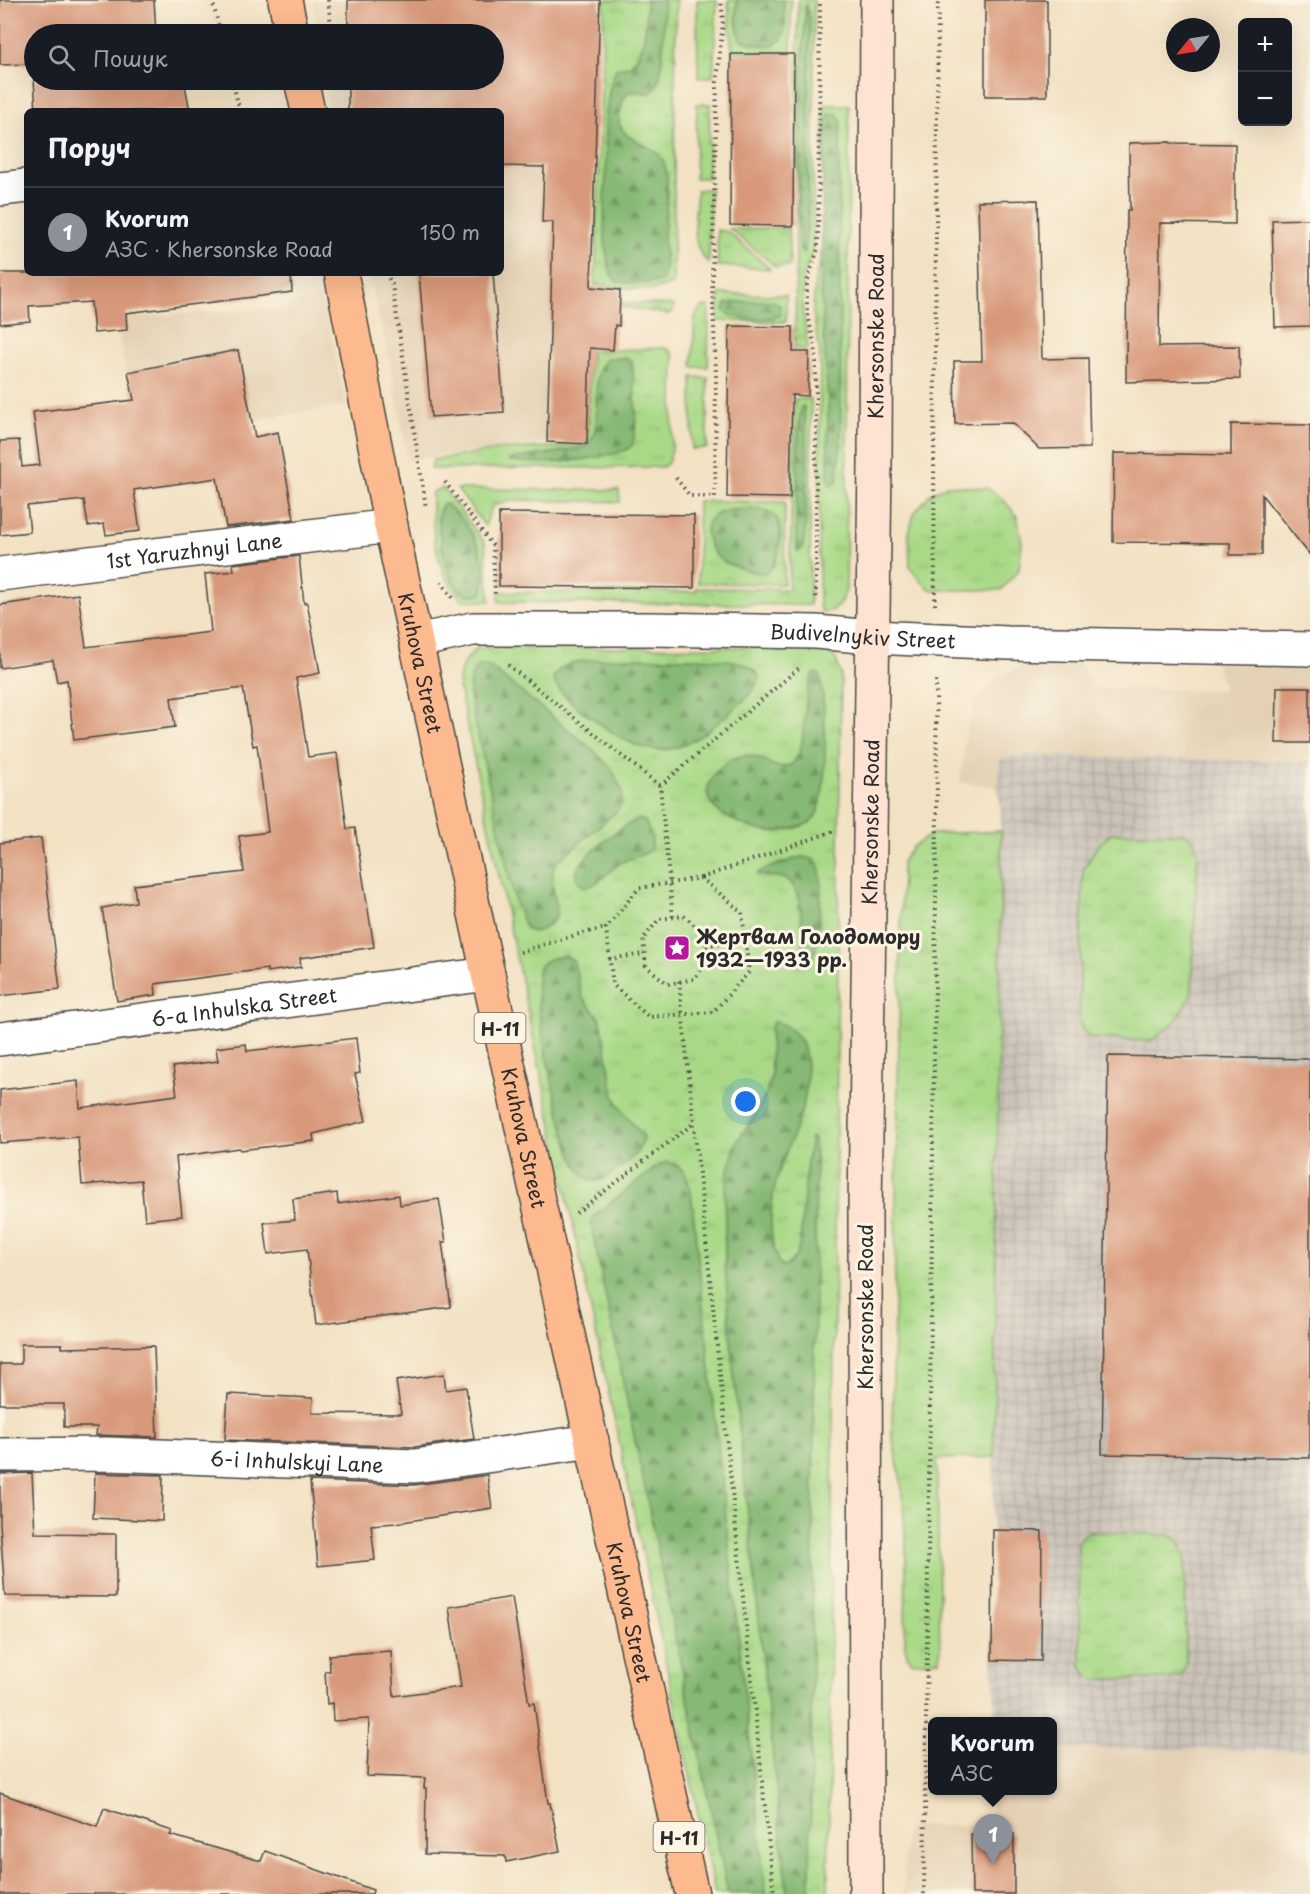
<!DOCTYPE html>
<html lang="uk">
<head>
<meta charset="utf-8">
<style>
  :root { --surface:#171b24; --page:#20242c; --text:#f1f3f6; --muted:#9ea1a6; --line:#363941; --accent:#8c9099 }
  body { margin:0; font-family:"Playpen Sans",sans-serif; background:var(--page); color:var(--text) }
  .controls { position:absolute; right:18px; top:18px; display:grid; overflow:hidden; border-radius:9px; box-shadow:0 6px 24px #0002 }
  .controls button { width:54px; height:54px; display:grid; place-items:center; padding:0; border:0; border-bottom:2px solid var(--line); background:var(--surface); color:var(--text); font:30px sans-serif }
  .compass { position:absolute; left:1166px; top:18px; width:54px; height:54px; border-radius:50%; background:var(--surface); box-shadow:0 6px 24px #0002; rotate:240deg }
  .you { position:absolute; left:746px; top:1102px; width:21px; height:21px; margin:-15px; border:4px solid #fff; border-radius:50%; background:#1a73e8; box-shadow:0 0 0 9px #1a73e833 }
  .badge { display:grid; place-items:center; width:39px; height:39px; border-radius:50%; background:var(--accent); color:#fff; font-size:20px; font-weight:700 }
  .pin { position:absolute; translate:-50% -50px; filter:drop-shadow(0 2px 3px #0008) }
  .pin::after { content:''; position:absolute; top:32px; width:21px; height:18px; background:inherit; clip-path:polygon(0 0,100% 0,50% 100%) }
  .popup { position:absolute; left:928px; top:1717px; width:129px; height:78px; box-sizing:border-box; display:grid; place-content:center; border-radius:9px; background:var(--surface); filter:drop-shadow(0 2px 4px #0005); font-size:20px; white-space:nowrap; color:var(--muted) }
  .popup b { font-size:22px; color:var(--text) }
  .popup::after { content:''; position:absolute; left:50%; top:100%; margin-left:-12px; border:12px solid transparent; border-top-color:var(--surface) }
  .list { margin:0; padding:0; list-style:none }
  h2 { display:flex; justify-content:space-between; align-items:center; height:78px; margin:0; padding:0 24px; font-size:26px }
  h2 small { font-size:20px; font-weight:400; color:var(--muted) }
  .list li { display:grid; grid-template-columns:39px 1fr auto; gap:18px; align-items:center; box-sizing:border-box; height:90px; padding:0 24px; border-top:2px solid var(--line) }
  .list b { display:block; font-size:22px; white-space:nowrap }
  .list p { margin:0; font-size:20px; white-space:nowrap; color:var(--muted) }
  .list em { font-size:20px; font-style:normal; color:var(--muted) }
  .icon { flex:none; width:33px; height:33px; fill:none; stroke:currentColor; stroke-width:2; stroke-linecap:round; stroke-linejoin:round }
  .map { position:relative; flex:none; width:1310px; height:1894px; overflow:hidden }
  .search { position:absolute; background:var(--surface); box-shadow:0 6px 24px #0002; left:24px; top:24px; width:480px; height:66px; display:flex; align-items:center; gap:15px; box-sizing:border-box; padding:0 21px; border-radius:33px; color:var(--muted); font-size:22px }
  .panel { position:absolute; background:var(--surface); box-shadow:0 6px 24px #0002; left:24px; top:108px; width:480px; height:168px; border-radius:9px }
  .map>svg:first-child { display:block }
  .built { fill:#e4d1b4 }
  .industrial { fill:url(#industrial-grid) }
  .grass { fill:url(#grass-tufts); stroke:#6a8259; stroke-width:1.5 }
  .forest { fill:url(#forest-firs); stroke:#587250; stroke-width:1.5 }
  .building { fill:#d8997a }
  .lines { fill:none; stroke-linecap:round; stroke-linejoin:round }
  .minor-casing { stroke:#494642; stroke-width:36 }
  .secondary-casing { stroke:#494642; stroke-width:36 }
  .primary-casing { stroke:#494642; stroke-width:36 }
  .path { stroke:#494642; stroke-width:4; stroke-dasharray:1.5 4.5; stroke-linecap:butt }
  .minor { stroke:#fff; stroke-width:33 }
  .secondary { stroke:#fee3d2; stroke-width:33 }
  .primary { stroke:#fcba8e; stroke-width:33 }
  .labels { text-anchor:middle; dominant-baseline:central; stroke-width:6; stroke-linejoin:round; paint-order:stroke }
  .shield { fill:#fcf5e5; stroke:#6a6863; stroke-width:1.5 }
  .shield-label { font-size:18px; font-weight:bold; fill:#2b2b2b }
  .street-label { font-size:20px; fill:#2b2b2b; stroke:#fcf5e5 }
  .poi-label { font-size:20px; font-weight:bold; fill:#2b2b2b; stroke:#fcf5e5; text-anchor:start }
</style>
</head>
<body>
<div class="map">
<svg width="1310" height="1894" viewBox="0 0 1310 1894">
  <defs>
    <pattern id="industrial-grid" width="8" height="8" patternUnits="userSpaceOnUse" patternTransform="scale(1.5)"><rect width="8" height="8" fill="#cbc3b8"/><path d="M0 4h8M4 0v8" fill="none" stroke="#aea89e"/></pattern>
    <pattern id="grass-tufts" width="24" height="20" patternUnits="userSpaceOnUse" patternTransform="scale(1.5)"><rect width="24" height="20" fill="#a9d987"/><path d="M3 7l-1-3M5 7V3M7 7l1-3M15 17l-1-3M17 17v-4M19 17l1-3" fill="none" stroke="#92ba75"/></pattern>
    <pattern id="forest-firs" width="22" height="20" patternUnits="userSpaceOnUse" patternTransform="scale(1.5)"><rect width="22" height="20" fill="#86b974"/><path d="M5 1l3.5 6h-7zM16 11l3.5 6h-7z" fill="#6e975f"/></pattern>
  </defs>
  <rect width="100%" height="100%" fill="#fcf5e5"/>
  <filter id="ink" filterUnits="userSpaceOnUse"><feTurbulence type="fractalNoise" baseFrequency=".0167" numOctaves="2"/><feDisplacementMap in="SourceGraphic" scale="12" xChannelSelector="R" yChannelSelector="G"/><feConvolveMatrix kernelMatrix="1 2 1 2 8 2 1 2 1" color-interpolation-filters="sRGB"/></filter>
  <filter id="wash" filterUnits="userSpaceOnUse"><feTurbulence type="fractalNoise" baseFrequency=".008" numOctaves="4" result="noise"/><feDisplacementMap in="SourceGraphic" scale="24" xChannelSelector="R" yChannelSelector="G"/><feGaussianBlur stdDeviation="1.35" result="paint"/><feColorMatrix in="noise" values="0 0 0 0 0 0 0 0 0 0 0 0 0 0 0 0 0 1.4 0 .05"/><feComposite in="paint" operator="in"/></filter>
  <g filter="url(#wash)">
    <rect width="100%" height="100%" fill="#f2e1c2"/>
    <!-- built -->
    <g class="built">
      <path d="M313,0H600L587,444L547,442L408,460L390,362L368,273H501V111H329L324,80H494V34H318Z"/>
      <path d="M322,296L346,405L168,434L139,437L118,330L126,317L270,309Z"/>
      <path d="M1035,662L1080,663L1093,688L1224,690L1216,663L1310,664V762L1024,755L1000,759L997,787L960,782L966,730L975,703L998,676Z"/>
      <path d="M1053,1748L1310,1751V1894H904L905,1834L907,1829L912,1826L990,1825L992,1791L1053,1790Z"/>
    </g>
    <!-- industrial -->
    <path class="industrial" d="M1024,755L1310,762V1751L1053,1748V1722H994L995,1690L992,1660L993,1530L1001,812L997,787L1000,759Z"/>
    <!-- grass -->
    <g class="grass">
      <path d="M604,0H676L673,284L652,290L595,285Z"/>
      <path d="M697,0H716L717,2L713,76L698,78Z"/>
      <path d="M728,0H791V53L732,52Z"/>
      <path d="M798,0H814L813,252L803,277V311L808,349H795Z"/>
      <path d="M697,104H710L708,178H695Z"/>
      <path d="M824,105H849L846,590C840,603 839,611 822,613L819,606L820,353L813,312L815,282L822,252Z"/>
      <path d="M710,189L709,263C688,247 696,212 697,190Z"/>
      <path d="M788,228L790,266L776,267L730,229Z"/>
      <path d="M717,230L728,232L770,269L718,266Z"/>
      <path d="M719,294L786,295V322L718,321Z"/>
      <path d="M622,303L674,305L673,311L668,314L622,307Z"/>
      <path d="M709,306L708,367H692L695,317L701,307Z"/>
      <path d="M665,348L671,351L674,357L672,450L668,463L662,467L431,469L433,460L497,450L588,445L591,351Z"/>
      <path d="M692,377L708,378L707,448L692,449Z"/>
      <path d="M795,399H811L810,605L499,602V592H696L697,588L789,589Z"/>
      <path d="M946,485L987,488L1003,499L1017,516L1022,543L1019,570L1001,590H931L921,581L910,567L909,534L914,513L929,495Z"/>
      <path d="M443,488L485,543L490,601L462,600C434,569 432,532 432,492Z"/>
      <path d="M457,489L619,490L620,502L515,500L494,505C488,511 489,518 485,526Z"/>
      <path d="M698,501L785,502L784,584L698,583Z"/>
      <path d="M805,647L824,651L835,657L841,674L828,1894H715L458,683L463,663L477,648Z"/>
      <path d="M1001,831L994,1457L937,1459L940,1660L913,1662L908,1657L905,1648L906,1542L901,1481L892,1435L902,862L912,847L932,834Z"/>
      <path d="M1111,833H1183L1193,839L1198,854L1191,996L1176,1021L1151,1041L1091,1038L1083,1031L1079,1020L1083,870L1096,848Z"/>
      <path d="M1089,1532L1169,1535L1179,1541L1185,1556L1186,1665L1180,1676L1169,1679H1096L1088,1676L1081,1666L1078,1544L1082,1536Z"/>
    </g>
    <!-- forest -->
    <g class="forest">
      <path d="M646,0H663L664,4C664,21 665,79 654,90C644,101 627,77 621,109C620,113 618,118 619,122C623,143 654,143 663,160C672,177 664,220 664,241C664,252 667,263 665,273C664,278 664,277 661,281L640,284L617,282C614,278 611,275 610,270C601,238 605,202 606,169C606,137 603,99 616,69C620,68 626,67 630,65C646,53 647,18 646,0Z"/>
      <path d="M737,0H783C787,21 790,49 761,45C753,44 746,43 739,38L736,18Z"/>
      <path d="M806,4L810,21L808,215L805,252H801L798,212L801,80Z"/>
      <path d="M830,113L837,114L841,121L839,172L841,445L837,481L831,485L829,483L828,476V404L821,291L823,170L827,120Z"/>
      <path d="M757,301H772L780,305L781,313L779,316C764,321 737,321 724,311L726,304L735,302Z"/>
      <path d="M608,358H624L632,361C634,379 639,430 632,445C626,457 556,463 542,463C531,463 520,462 509,461L518,458L584,448C610,429 583,377 608,358Z"/>
      <path d="M804,406L807,448L806,517L805,536L803,545L799,552L797,550L796,534L798,432L801,407Z"/>
      <path d="M443,504H446C470,522 493,562 482,593C452,607 443,555 440,536C439,529 437,520 439,512C440,509 441,507 443,504Z"/>
      <path d="M731,510C742,510 761,506 771,514C774,515 776,517 778,520C784,531 779,570 764,573C759,574 752,571 746,570C738,567 728,565 721,560C710,552 701,531 710,519C714,513 724,512 731,510Z"/>
      <path d="M691,658C710,659 752,657 759,678C754,694 738,705 726,716C673,762 647,760 592,718C578,708 560,696 553,679C555,673 559,669 565,666C588,654 662,659 691,658Z"/>
      <path d="M482,664L490,667L591,748L612,769L622,791V803L616,812L556,863C547,880 558,899 556,917C549,926 535,937 526,929L515,902L473,713C470,696 464,674 482,664Z"/>
      <path d="M814,674H819L821,681C825,709 830,793 815,817C811,824 803,826 796,828C787,830 779,832 769,832C749,829 698,812 709,784C713,775 718,768 726,763C756,741 769,775 790,765C810,755 800,693 814,674Z"/>
      <path d="M640,819L645,821L652,838L651,850C642,857 629,857 619,864C608,871 597,888 583,887C580,883 575,879 576,874C577,859 626,822 640,819Z"/>
      <path d="M800,857C816,857 819,862 821,877C821,890 819,950 812,957C811,959 809,959 808,960L805,958L803,951C801,933 804,888 786,879C777,875 766,878 757,874L763,870Z"/>
      <path d="M565,956L574,961L582,997L601,1020L614,1096L621,1109L643,1136C642,1151 631,1159 620,1168C612,1173 602,1184 591,1180C583,1177 575,1163 572,1155C561,1128 527,988 540,966C545,958 557,957 565,956Z"/>
      <path d="M776,1021C799,1031 807,1047 807,1071C807,1114 791,1134 779,1172C770,1198 766,1242 781,1266L784,1267C794,1261 797,1255 800,1243L807,1160L811,1137L814,1139L816,1156L810,1894H787L733,1368L725,1266V1192L728,1171L736,1143L756,1114L765,1096L771,1077L770,1029L773,1022Z"/>
      <path d="M667,1162C685,1166 687,1176 691,1192L766,1894H728L591,1225L594,1216L659,1165Z"/>
    </g>
    <g id="blocks">
      <!-- building -->
      <g class="building">
        <path d="M0,0H154L156,34H34V80H184L190,111H36L33,64L0,65Z"/>
        <path d="M348,0H600L591,287L620,290L619,326L615,325L613,350L590,348L587,444L547,442L553,222H542L544,167L501,166V111H348V80H494V34H348Z"/>
        <rect x="985" y="0" width="62" height="96"/>
        <path d="M731,54H794L793,226L730,225Z"/>
        <path d="M1170,142L1171,143L1235,144V224L1160,223L1159,347L1239,346L1240,379L1126,382L1127,210H1130L1129,143Z"/>
        <path d="M1038,200L1042,359L1088,358L1090,448L1039,449L1013,423L955,424L954,361H982L978,201Z"/>
        <path d="M1310,219V326L1275,327L1272,220Z"/>
        <path d="M0,273H291L292,292L126,313L127,330L94,333L91,302L29,306L30,321L0,324Z"/>
        <path d="M419,273H493L504,412L431,417Z"/>
        <path d="M729,326L793,327V352H809L808,396L792,395L790,498L727,497Z"/>
        <path d="M238,350L255,437L278,432L294,519L226,527L217,478L134,490L140,531L106,535L104,524L88,526L84,500L27,506L30,532L0,535V441L19,440L22,467L40,465L33,412L134,400L128,372Z"/>
        <path d="M1231,424L1310,425V555L1262,495V555H1230V543L1113,542L1114,453L1231,455Z"/>
        <path d="M499,513L694,515V588L499,586Z"/>
        <path d="M299,556L304,603L307,602L320,673L296,678L308,757L337,753L347,829L355,828L374,947L300,958L301,967L267,972V969L155,984L156,995L117,1001L102,908L136,902L134,885L244,872L239,836L268,832L257,745L253,746L243,688L171,698L175,727L74,740L67,680L57,682L53,660L0,668V605L78,594L86,647L211,632L205,574L234,571L233,564Z"/>
        <path d="M1277,687H1310V743H1276Z"/>
        <path d="M41,838L60,989L0,996V843Z"/>
        <path d="M356,1038L360,1073L355,1074L366,1121L313,1134L314,1141L240,1150L239,1148L176,1157L182,1216L145,1220L141,1180L82,1185L78,1137L0,1143V1090L78,1081L80,1108L177,1095L173,1067L218,1061L216,1048L246,1044L247,1051Z"/>
        <path d="M1108,1056L1310,1059V1458L1102,1454Z"/>
        <path d="M337,1193L338,1204L399,1195L400,1205L439,1199L446,1242H442L451,1307L316,1325L307,1249L268,1254L264,1223L295,1220L293,1199Z"/>
        <path d="M21,1344H62V1348L154,1346L157,1437L96,1435L97,1427H64V1404H0V1364H21Z"/>
        <path d="M444,1374L446,1390L466,1387L474,1439L414,1447L225,1440L228,1394L313,1398L312,1413L401,1414L396,1381Z"/>
        <path d="M32,1473L35,1533L116,1534V1597L5,1596L0,1524V1474Z"/>
        <path d="M95,1473L163,1475L162,1521L93,1518Z"/>
        <path d="M487,1475L492,1508L396,1523L371,1525L375,1560L318,1566L310,1481L414,1485Z"/>
        <path d="M993,1530L1042,1531L1041,1661L992,1660Z"/>
        <path d="M512,1597L529,1704L534,1703L548,1803H550L560,1851L506,1862L505,1856L425,1854L426,1788H424L425,1778L367,1776L369,1719L333,1721L332,1703L327,1704L325,1671H330L329,1655L391,1651L394,1696L461,1687L449,1607Z"/>
        <path d="M0,1793L97,1827L104,1808L172,1831L170,1835L261,1861L265,1851L373,1890L372,1894H0Z"/>
        <path d="M971,1834H1014V1894H972Z"/>
      </g>
    </g>
  </g>
  <g filter="url(#ink)">
    <use href="#blocks" fill-opacity="0" stroke="#494642" stroke-width="1.5"/>
    <g class="lines">
      <defs>
        <g id="minor">
          <path d="M0,189L27,186"/>
          <path id="s1" d="M0,574L391,526"/>
          <path id="s2" d="M417,641L473,629H652L816,632L872,637L1008,643L1310,649"/>
          <path id="s3" d="M0,1039L488,974"/>
          <path id="s4" d="M0,1455L108,1454L415,1466L592,1441"/>
        </g>
        <g id="secondary">
          <path id="s5" d="M866,1894L865,1212L875,463L877,0"/>
        </g>
        <g id="primary">
          <path d="M285,0L292,34"/>
          <path d="M301,80L308,111"/>
          <path id="s6" d="M341,273L391,526L488,974L692,1894"/>
        </g>
      </defs>
      <!-- minor casing -->
      <use href="#minor" class="minor-casing"/>
      <!-- secondary casing -->
      <use href="#secondary" class="secondary-casing"/>
      <!-- primary casing -->
      <use href="#primary" class="primary-casing"/>
      <!-- path -->
      <g class="path">
        <path d="M212,0L221,34"/>
        <path d="M328,0L332,34"/>
        <path d="M232,80L240,111"/>
        <path d="M386,273L392,285L426,508"/>
        <path d="M676,478L690,496L715,497L716,373L712,281L717,82L723,21L721,0"/>
        <path d="M445,482L493,546L495,596"/>
        <path d="M441,582L453,598"/>
        <path d="M816,597V353L807,311V282L818,249L820,0"/>
        <path d="M935,605L934,464L938,0"/>
        <path d="M508,665L660,786L673,918"/>
        <path d="M660,786L799,668"/>
        <path d="M701,878L742,912L749,972L713,1012L649,1017L613,985L606,928L639,888Z"/>
        <path d="M701,878L834,831"/>
        <path d="M684,916L705,935L708,960L694,979L668,984L646,966L643,939L659,919Z"/>
        <path d="M706,946L746,940"/>
        <path d="M520,952L579,934L606,928"/>
        <path d="M609,959L644,954"/>
        <path d="M679,981L774,1894"/>
        <path d="M576,1213L694,1123"/>
        <path d="M924,1894L937,817L936,676"/>
      </g>
      <!-- minor -->
      <use href="#minor" class="minor"/>
      <!-- secondary -->
      <use href="#secondary" class="secondary"/>
      <!-- primary -->
      <use href="#primary" class="primary"/>
    </g>
  </g>
  <!-- icons -->
  <defs>
    <symbol id="sight-square" viewBox="-11 -11 22 22"><rect x="-9" y="-9" width="18" height="18" rx="4" fill="#b5179e" stroke="#fcf5e5"/><path d="M0-6L1.8-2.2L6-1.7L2.9 1.2L3.7 5.4L0 3.3L-3.7 5.4L-2.9 1.2L-6-1.7L-1.8-2.2Z" fill="#fff"/></symbol>
  </defs>
  <g fill-rule="evenodd">
    <use href="#sight-square" x="662" y="933" width="30" height="30"/>
  </g>
  <g class="labels">
    <!-- shield labels -->
    <g class="shield">
      <rect x="474.5" y="1013" width="51" height="30" rx="4.5"/>
      <rect x="653.5" y="1822" width="51" height="30" rx="4.5"/>
    </g>
    <g class="shield-label">
      <text x="500" y="1028">Н-11</text>
      <text x="679" y="1837">Н-11</text>
    </g>
    <!-- street labels -->
    <g class="street-label">
      <text stroke="none"><textPath href="#s5" startOffset="1558">Khersonske Road</textPath></text>
      <text stroke="none"><textPath href="#s1" startOffset="196">1st Yaruzhnyi Lane</textPath></text>
      <text stroke="none"><textPath href="#s2" startOffset="447">Budivelnykiv Street</textPath></text>
      <text stroke="none"><textPath href="#s6" startOffset="398">Kruhova Street</textPath></text>
      <text stroke="none"><textPath href="#s5" startOffset="1072">Khersonske Road</textPath></text>
      <text stroke="none"><textPath href="#s3" startOffset="246">6-a Inhulska Street</textPath></text>
      <text stroke="none"><textPath href="#s6" startOffset="884">Kruhova Street</textPath></text>
      <text transform="translate(865 1307) rotate(-90)">Khersonske Road</text>
      <text stroke="none"><textPath href="#s4" startOffset="297">6-i Inhulskyi Lane</textPath></text>
      <text stroke="none"><textPath href="#s6" startOffset="1370">Kruhova Street</textPath></text>
    </g>
    <!-- poi labels -->
    <g class="poi-label">
      <text x="696" y="936">Жертвам Голодомору<tspan x="696" dy="23">1932—1933 рр.</tspan></text>
    </g>
  </g>
</svg>
<div class="controls">
<button>+</button>
<button>−</button>
</div>
<svg class="compass" viewBox="-18 -18 36 36"><path d="M0-13l5 13h-10z" fill="#e53935"/><path d="M0 13l5-13h-10z" fill="#9ea1a6"/></svg>
<div class="you"></div>
<div class="pin badge" style="left:993px;top:1864px">1</div>
<div class="popup"><b>Kvorum</b>АЗС</div>
<div class="search"><svg class="icon" aria-label="search" viewBox="0 0 24 24"><circle cx="10" cy="10" r="6"/><path d="M15 15l6 6"/></svg>Пошук</div>
<section class="panel">
<h2>Поруч<small></small></h2>
<ul class="list">
<li><span class="badge">1</span><div><b>Kvorum</b><p>АЗС · Khersonske Road</p></div><em>150 m</em></li>
</ul>
</section>
</div>
</body>
</html>
